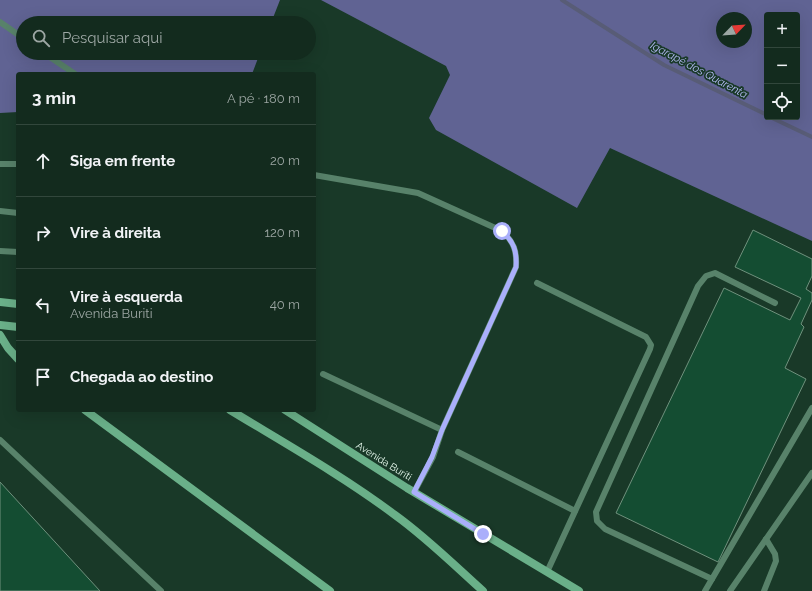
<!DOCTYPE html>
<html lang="pt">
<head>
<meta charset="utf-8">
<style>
  :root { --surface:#132b1e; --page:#1c3327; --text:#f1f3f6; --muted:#9da7a4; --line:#32473c }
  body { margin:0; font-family:Raleway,sans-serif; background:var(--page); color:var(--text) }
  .controls { position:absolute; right:12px; top:12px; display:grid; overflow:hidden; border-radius:4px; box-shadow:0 4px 16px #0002 }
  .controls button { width:36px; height:36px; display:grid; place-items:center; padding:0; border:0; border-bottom:1px solid var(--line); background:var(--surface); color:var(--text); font:20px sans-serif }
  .compass { position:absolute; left:716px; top:12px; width:36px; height:36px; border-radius:50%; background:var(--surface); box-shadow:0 4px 16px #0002; rotate:65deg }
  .stop { position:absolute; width:12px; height:12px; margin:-9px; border:3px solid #aaaffb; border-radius:50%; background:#fff }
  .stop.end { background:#aaaffb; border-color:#fff; box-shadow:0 1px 4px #0008 }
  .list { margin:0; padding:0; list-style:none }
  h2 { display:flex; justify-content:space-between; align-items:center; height:52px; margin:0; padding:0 16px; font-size:17px }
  h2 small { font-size:13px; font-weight:400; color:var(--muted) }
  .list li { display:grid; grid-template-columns:26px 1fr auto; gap:12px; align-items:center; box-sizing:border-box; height:72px; padding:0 16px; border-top:1px solid var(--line) }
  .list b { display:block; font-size:15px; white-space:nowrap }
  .list p { margin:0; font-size:13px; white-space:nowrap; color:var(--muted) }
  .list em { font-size:13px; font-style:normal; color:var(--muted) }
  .icon { flex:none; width:22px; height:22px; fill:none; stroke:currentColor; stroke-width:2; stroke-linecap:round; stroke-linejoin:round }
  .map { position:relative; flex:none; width:812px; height:591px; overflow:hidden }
  .search { position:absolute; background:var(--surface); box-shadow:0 4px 16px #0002; left:16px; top:16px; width:300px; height:44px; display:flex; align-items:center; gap:10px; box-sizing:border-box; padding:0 14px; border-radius:22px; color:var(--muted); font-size:15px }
  .panel { position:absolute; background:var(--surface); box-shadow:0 4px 16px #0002; left:16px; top:72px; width:300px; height:340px; border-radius:4px }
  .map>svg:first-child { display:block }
  .forest { fill:#606393; fill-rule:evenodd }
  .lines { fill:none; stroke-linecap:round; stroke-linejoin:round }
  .stream { stroke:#585c76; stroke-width:4 }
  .building { fill:#144d32; stroke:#6f917d }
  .lane { stroke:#58826a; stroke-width:6 }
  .secondary { stroke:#6ab089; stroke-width:8 }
  .route { stroke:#aaaffb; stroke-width:5 }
  .labels { text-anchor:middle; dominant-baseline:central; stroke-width:3.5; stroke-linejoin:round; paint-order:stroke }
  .street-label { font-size:10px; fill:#e8faef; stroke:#193928 }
  .water-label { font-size:11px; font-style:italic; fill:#b7bcf8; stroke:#193928 }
</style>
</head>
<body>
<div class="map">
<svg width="812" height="591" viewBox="0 0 812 591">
  <rect width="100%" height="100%" fill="#193928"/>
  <!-- forest -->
  <g class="forest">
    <path d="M0,0H280L271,23H23V53H260L252,74H18V112L0,113Z"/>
    <path d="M321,0H812V241L610,148L577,208L436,130L429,118L450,75L446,66ZM767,15H797V117H767ZM722,18H746V42H722Z"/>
  </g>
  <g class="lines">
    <!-- stream -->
    <g class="stream">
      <path d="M562,0L664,65L767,115"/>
      <path d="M770,117L812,137"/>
    </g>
  </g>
  <!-- building -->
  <g class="building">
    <path d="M753,230L812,259V276L806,289L812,293V300L801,324L804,327L785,368L806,379L718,562L616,513L724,288L790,320L801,298L735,267Z"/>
    <path d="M0,482L100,591H0Z"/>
  </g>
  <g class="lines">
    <!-- lane -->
    <g class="lane">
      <path d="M0,22L23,38"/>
      <path d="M44,53L75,74"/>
      <path d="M0,164H18"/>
      <path d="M314,175L418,193L502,231C514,242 517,251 516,267L442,430L433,457L414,492"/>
      <path d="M0,211L18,213"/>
      <path d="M0,251L18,252"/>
      <path d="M537,283L646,337L651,345L650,349L547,572"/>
      <path d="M323,374L442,430"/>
      <path d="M0,440L161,591"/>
      <path d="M458,452L575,511"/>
      <path d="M712,579L605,529L597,521L596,512L698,286L706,276L715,273L775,303"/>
      <path d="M705,591L812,408"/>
      <path d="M730,591L812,473"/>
      <path d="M764,591L776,561L775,554L766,539"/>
    </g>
    <!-- secondary -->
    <g class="secondary">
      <path d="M0,302L18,304"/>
      <path d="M0,325L18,327"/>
      <path d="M0,335L8,348L18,359"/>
      <path d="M85,410L330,591"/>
      <path d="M230,410C286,444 343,476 395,515C427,538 454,565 483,591"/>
      <path d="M285,410L407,488L579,591"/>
    </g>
  </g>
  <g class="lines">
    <!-- route -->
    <path class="route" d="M483,534L414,492L432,457L442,430L516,267C517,251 514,242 502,231"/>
  </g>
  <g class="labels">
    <!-- street labels -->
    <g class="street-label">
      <text transform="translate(384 461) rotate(32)">Avenida Buriti</text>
    </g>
    <!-- water labels -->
    <g class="water-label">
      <text transform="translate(699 70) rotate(28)">Igarapé dos Quarenta</text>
    </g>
  </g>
</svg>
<div class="controls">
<button>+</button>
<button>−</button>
<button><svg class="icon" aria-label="locate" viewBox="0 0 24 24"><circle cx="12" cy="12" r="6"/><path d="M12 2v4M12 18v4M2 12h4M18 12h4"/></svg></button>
</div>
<svg class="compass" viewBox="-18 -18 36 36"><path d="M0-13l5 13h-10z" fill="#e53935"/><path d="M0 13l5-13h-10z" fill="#9da7a4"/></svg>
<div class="stop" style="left:502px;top:231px"></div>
<div class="stop end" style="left:483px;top:534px"></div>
<div class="search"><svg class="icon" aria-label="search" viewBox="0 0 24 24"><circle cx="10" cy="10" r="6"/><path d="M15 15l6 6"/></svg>Pesquisar aqui</div>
<section class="panel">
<h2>3 min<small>A pé · 180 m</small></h2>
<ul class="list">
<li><svg class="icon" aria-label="ahead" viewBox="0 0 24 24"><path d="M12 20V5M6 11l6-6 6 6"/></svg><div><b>Siga em frente</b></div><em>20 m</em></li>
<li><svg class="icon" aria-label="right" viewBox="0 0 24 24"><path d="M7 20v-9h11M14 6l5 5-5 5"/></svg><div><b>Vire à direita</b></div><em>120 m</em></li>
<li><svg class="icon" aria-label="left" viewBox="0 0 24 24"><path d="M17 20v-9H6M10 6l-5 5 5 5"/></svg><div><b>Vire à esquerda</b><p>Avenida Buriti</p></div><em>40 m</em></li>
<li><svg class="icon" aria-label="arrive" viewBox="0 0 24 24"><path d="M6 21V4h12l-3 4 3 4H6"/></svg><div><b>Chegada ao destino</b></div></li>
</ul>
</section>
</div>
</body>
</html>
